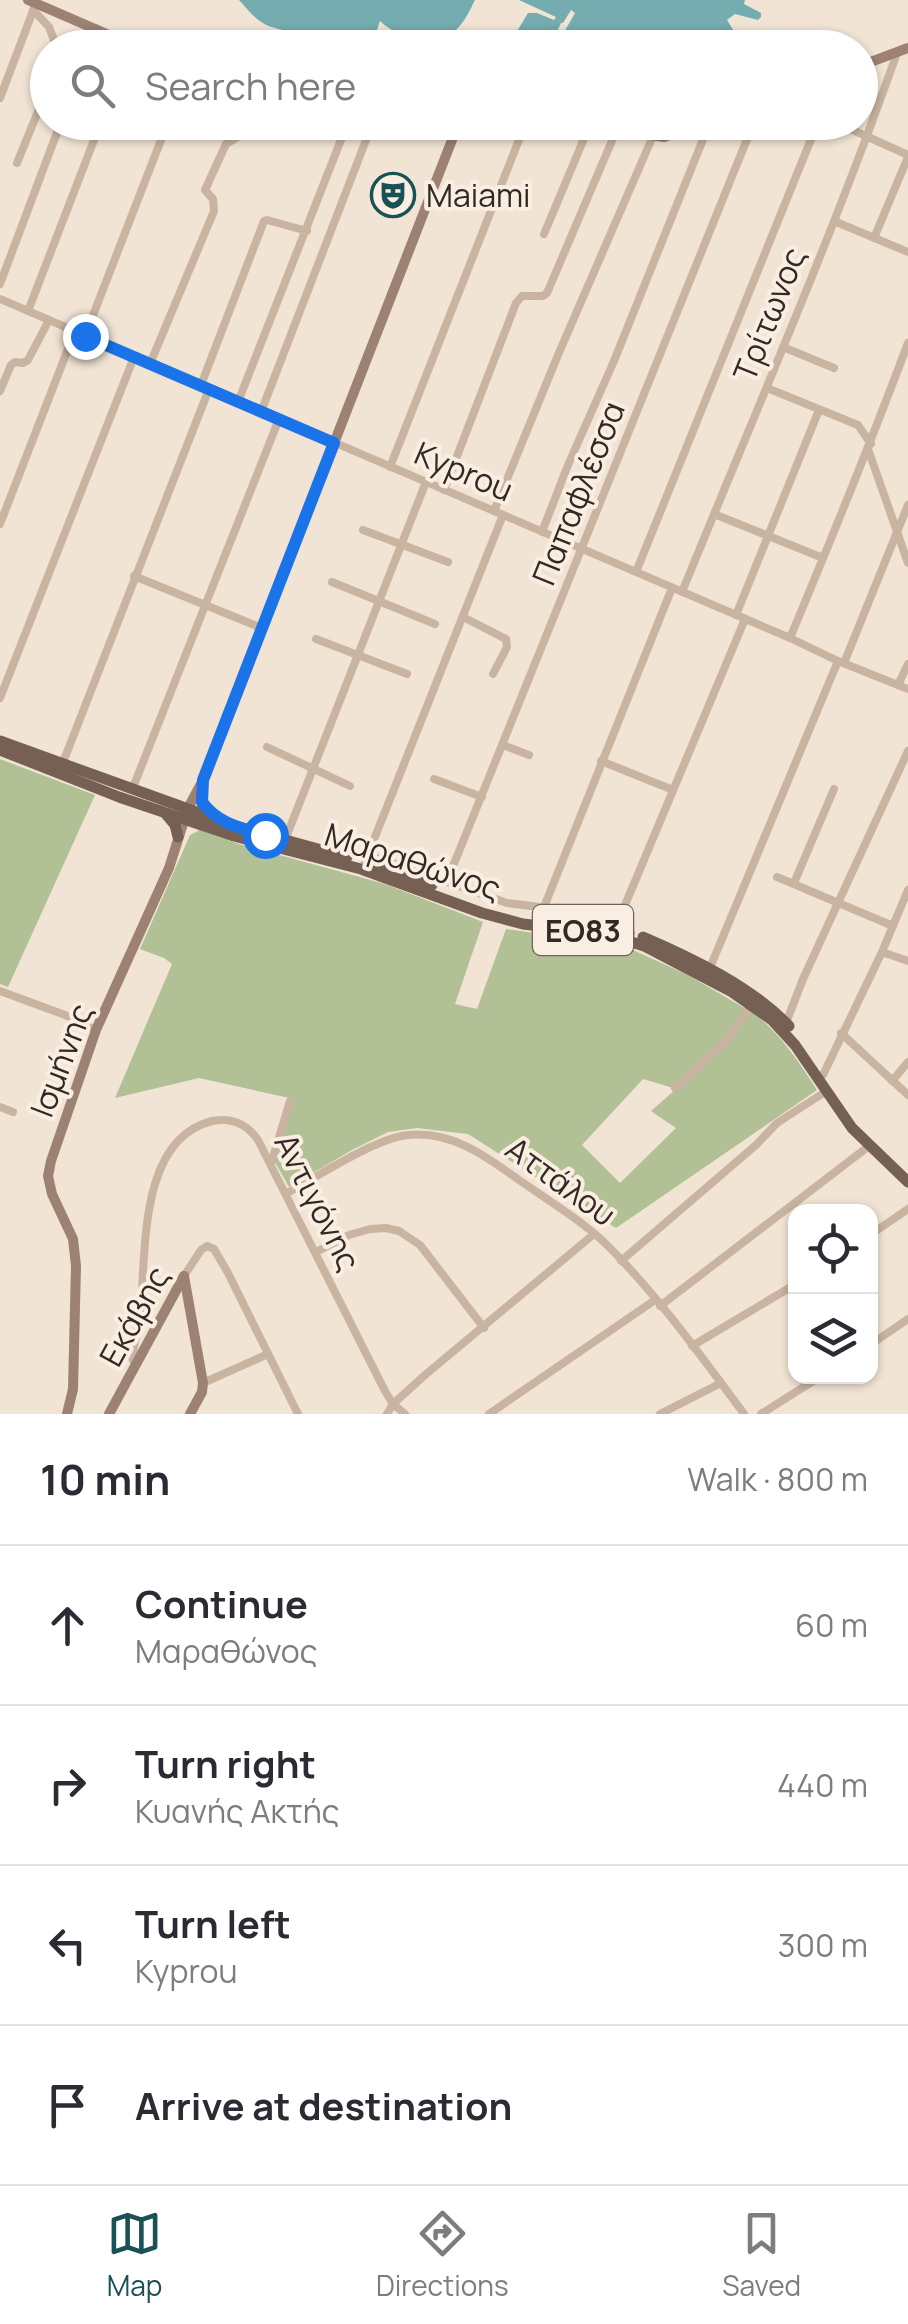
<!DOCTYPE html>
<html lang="en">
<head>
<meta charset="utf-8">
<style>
  :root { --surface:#fff; --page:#f7f7f7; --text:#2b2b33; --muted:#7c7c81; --line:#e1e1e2; --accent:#195155 }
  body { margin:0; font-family:Manrope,sans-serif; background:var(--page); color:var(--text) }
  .controls { position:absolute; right:30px; bottom:30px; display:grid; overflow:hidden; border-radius:20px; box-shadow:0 2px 8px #0004 }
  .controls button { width:90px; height:90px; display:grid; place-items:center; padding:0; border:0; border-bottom:2px solid var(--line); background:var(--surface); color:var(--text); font:50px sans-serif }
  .stop { position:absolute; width:30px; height:30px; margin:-22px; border:8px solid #1a73e8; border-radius:50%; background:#fff }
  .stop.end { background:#1a73e8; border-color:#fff; box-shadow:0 2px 10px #0008 }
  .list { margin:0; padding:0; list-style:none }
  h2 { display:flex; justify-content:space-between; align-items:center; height:130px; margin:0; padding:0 40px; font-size:42px }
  h2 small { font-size:32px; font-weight:400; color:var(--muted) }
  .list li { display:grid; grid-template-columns:65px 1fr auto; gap:30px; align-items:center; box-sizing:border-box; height:160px; padding:0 40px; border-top:2px solid var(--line) }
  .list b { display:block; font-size:38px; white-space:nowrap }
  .list p { margin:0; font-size:32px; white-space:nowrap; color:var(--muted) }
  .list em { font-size:32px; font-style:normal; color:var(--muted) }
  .icon { flex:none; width:55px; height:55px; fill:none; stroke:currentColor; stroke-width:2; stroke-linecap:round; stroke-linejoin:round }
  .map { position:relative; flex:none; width:908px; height:1414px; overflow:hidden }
  .search { position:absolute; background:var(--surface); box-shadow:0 2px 8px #0004; left:30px; right:30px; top:30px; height:110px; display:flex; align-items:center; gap:25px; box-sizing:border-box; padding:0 35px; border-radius:55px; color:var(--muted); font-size:38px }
  .sheet { height:770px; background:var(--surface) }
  nav { display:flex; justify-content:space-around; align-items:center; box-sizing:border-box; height:140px; border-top:2px solid var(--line); background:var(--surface); font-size:28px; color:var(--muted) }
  nav a { display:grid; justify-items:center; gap:5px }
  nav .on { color:var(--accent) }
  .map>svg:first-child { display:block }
  .green { fill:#b1c095 }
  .water { fill:#74acaf }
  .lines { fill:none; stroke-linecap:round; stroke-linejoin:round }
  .street { stroke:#c9b4a1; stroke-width:8 }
  .secondary { stroke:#9d8273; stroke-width:10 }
  .primary { stroke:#766054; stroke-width:11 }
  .route { stroke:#1a73e8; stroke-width:12 }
  .labels { text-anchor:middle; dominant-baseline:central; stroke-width:8; stroke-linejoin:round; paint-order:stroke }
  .shield { fill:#f9eee1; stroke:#6e645d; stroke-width:2.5 }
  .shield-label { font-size:30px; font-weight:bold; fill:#332924 }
  .poi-label { font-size:32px; fill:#332924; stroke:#f9eee1; text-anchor:start }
  .street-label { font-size:32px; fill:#332924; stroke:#f9eee1 }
</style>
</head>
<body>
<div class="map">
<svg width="908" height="1414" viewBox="0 0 908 1414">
  <rect width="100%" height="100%" fill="#f1e4d5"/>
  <!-- green -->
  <g class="green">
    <path d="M0,759L95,795L8,987L0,984Z"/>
    <path d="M200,830L239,844L385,884L483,922L455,1004L477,1009L506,929L624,946L688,975L746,1009L725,1041L673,1088L643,1079L582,1145L620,1183L676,1128L651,1111L717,1053L750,1010C779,1032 798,1060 817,1090L616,1228L468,1134L417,1128L388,1132L352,1150L289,1187L275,1162L294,1099L199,1078L115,1098L172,964L164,958L140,949L190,835Z"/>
  </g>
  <!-- water -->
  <g class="water">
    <path d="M239,0H475C470,10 465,21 457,29C436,48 398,39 380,21C378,26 377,32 374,37C362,52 318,36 301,34C292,30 285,31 275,28C258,24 250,12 239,0Z"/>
    <path d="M519,0H745L744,4L761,13V17L758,20L735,14L727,20L735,33L723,47H562L558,43L575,13L571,10L563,23H561L556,34L553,33L546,47H522L514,41L513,38L528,13H537L554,20L556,17Z"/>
  </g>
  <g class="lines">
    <!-- street -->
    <g class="street">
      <path d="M33,10L49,27L57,48"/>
      <path d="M89,48L96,28"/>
      <path d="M0,98L36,3"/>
      <path d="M835,122L908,155"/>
      <path d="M17,163L48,87"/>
      <path d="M834,221L908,252"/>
      <path d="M544,234L591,122"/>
      <path d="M874,238L908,157"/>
      <path d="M0,284L61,122"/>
      <path d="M0,299L790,638L838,661L908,689"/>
      <path d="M28,311L101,122"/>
      <path d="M85,336L168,122"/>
      <path d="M783,347L834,368"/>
      <path d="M150,364L214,211L213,199L205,190L226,144L239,136L245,122"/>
      <path d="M201,385L264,221L267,220L307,231"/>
      <path d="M767,388L858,425L871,444"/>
      <path d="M0,391L11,365L15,362L23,363L28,360L49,320"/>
      <path d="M238,402L348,122"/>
      <path d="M261,412L373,122"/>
      <path d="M868,449L908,563"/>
      <path d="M390,467L526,122"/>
      <path d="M444,490L516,303L522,296H543L547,293L617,129"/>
      <path d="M494,511L558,355L653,136"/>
      <path d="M714,514L823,558"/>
      <path d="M0,524L75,331"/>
      <path d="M363,530L448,562"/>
      <path d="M542,532L568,465L614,361L710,122"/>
      <path d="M636,572L818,122"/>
      <path d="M134,576L262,628"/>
      <path d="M332,582L435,624"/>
      <path d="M682,592C755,413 833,235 897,53"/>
      <path d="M736,615L819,410"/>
      <path d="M463,617L506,639L507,647L493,674"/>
      <path d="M790,638C831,540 871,442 908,343"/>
      <path d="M316,639L407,674"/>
      <path d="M844,663L908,505"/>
      <path d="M898,685L908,664"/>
      <path d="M0,698L134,357"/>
      <path d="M503,745L529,755"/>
      <path d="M267,747L350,786"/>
      <path d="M601,761L673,790"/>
      <path d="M62,765L209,389"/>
      <path d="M434,779L482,797"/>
      <path d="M132,790L279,419"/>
      <path d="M285,840L426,482"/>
      <path d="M365,862L503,515"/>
      <path d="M365,862L371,857L385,860L507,903L620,917L625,920L631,933"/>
      <path d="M777,877L893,926"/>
      <path d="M447,881L754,122"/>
      <path d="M794,883L834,789"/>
      <path d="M544,907L672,588"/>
      <path d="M620,917L745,619"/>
      <path d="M882,952L908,961"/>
      <path d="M709,970L838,661"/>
      <path d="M0,991L65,1015L96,1030"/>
      <path d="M786,1023L803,979L908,751"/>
      <path d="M841,1033L908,1095"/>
      <path d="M823,1075L882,952L908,890"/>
      <path d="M892,1081L908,1062"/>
      <path d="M675,1088L726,1041L752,1005"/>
      <path d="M0,1107L13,1112"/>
      <path d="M271,1164L290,1101"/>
      <path d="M287,1193C317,1177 377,1137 409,1135C452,1131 486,1156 519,1180C548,1200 579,1219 605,1243C655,1292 702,1357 744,1414"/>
      <path d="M870,1235L908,1209"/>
      <path d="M316,1252L349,1235L370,1229L386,1228L399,1231L420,1245L484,1328"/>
      <path d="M621,1261L756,1145L777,1123L825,1092"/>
      <path d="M184,1276L201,1250L207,1246L214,1249L228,1273L298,1414"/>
      <path d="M660,1306L869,1146"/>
      <path d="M870,1345L908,1319"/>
      <path d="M692,1346L796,1284"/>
      <path d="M135,1365L132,1358C135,1340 140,1323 141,1304C146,1247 140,1139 212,1121C232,1117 247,1124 258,1140L385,1391L393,1404L405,1414"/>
      <path d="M203,1383L268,1354"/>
      <path d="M387,1414L393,1404L425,1375L594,1234"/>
      <path d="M489,1414L655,1300"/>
      <path d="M660,1414L721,1383"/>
      <path d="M761,1414L821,1376"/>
    </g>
    <!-- secondary -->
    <g class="secondary">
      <path d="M28,0L139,48"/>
      <path d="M860,66L908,48"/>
      <path d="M591,122L630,132L664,137L705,122"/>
      <path d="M184,1276L203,1383L202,1392L190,1414"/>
      <path d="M67,1414L73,1389L76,1266L73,1239L52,1194L48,1176L51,1161L96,1030L169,868L188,808L203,780L459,122"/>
      <path d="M109,1414L184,1276"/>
    </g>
    <!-- primary -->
    <g class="primary">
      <path d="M0,741L238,827L347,857"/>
      <path d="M0,750L119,797L234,836L361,869L482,913L523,924L607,934L644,946L732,992L772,1020L795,1045L852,1128L908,1182"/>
      <path d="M202,792V803L212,815"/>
      <path d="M166,814L175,825L178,837"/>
      <path d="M369,864L432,885"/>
      <path d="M643,937C692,958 752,987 789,1026"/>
    </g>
  </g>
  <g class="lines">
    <!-- route -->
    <path class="route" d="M85,336L334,443L203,780L202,802C218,824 241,828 265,835"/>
  </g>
  <!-- icons -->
  <defs>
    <symbol id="theatre-ring" viewBox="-11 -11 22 22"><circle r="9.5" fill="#f9eee1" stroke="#195155" stroke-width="1.5"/><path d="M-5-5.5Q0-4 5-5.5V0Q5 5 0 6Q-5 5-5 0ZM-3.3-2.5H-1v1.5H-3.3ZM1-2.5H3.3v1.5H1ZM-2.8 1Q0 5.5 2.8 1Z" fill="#195155"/></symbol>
  </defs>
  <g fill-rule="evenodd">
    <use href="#theatre-ring" x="368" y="170" width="50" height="50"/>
  </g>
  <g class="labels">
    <!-- shield labels -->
    <rect class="shield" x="533" y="905" width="100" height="50" rx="8"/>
    <g class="shield-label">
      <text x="583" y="930">ΕΟ83</text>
    </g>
    <!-- poi labels -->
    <g class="poi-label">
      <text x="426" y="195">Maiami</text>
    </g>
    <!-- street labels -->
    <g class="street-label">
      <text transform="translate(769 314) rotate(-68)">Τρίτωνος</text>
      <text transform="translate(464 471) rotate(23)">Kyprou</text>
      <text transform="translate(578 493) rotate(-68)">Παπαφλέσσα</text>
      <text transform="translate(413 861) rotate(18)">Μαραθώνος</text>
      <text transform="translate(61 1060) rotate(-69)">Ισμήνης</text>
      <text transform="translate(561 1181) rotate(36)">Αττάλου</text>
      <text transform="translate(318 1202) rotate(63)">Αντιγόνης</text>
      <text transform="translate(134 1316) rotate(-61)">Εκάβης</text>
    </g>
  </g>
</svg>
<div class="controls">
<button><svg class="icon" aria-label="locate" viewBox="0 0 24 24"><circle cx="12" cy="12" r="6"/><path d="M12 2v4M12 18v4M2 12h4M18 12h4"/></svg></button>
<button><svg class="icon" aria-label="layers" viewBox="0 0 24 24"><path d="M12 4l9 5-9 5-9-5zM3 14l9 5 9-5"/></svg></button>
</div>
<div class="stop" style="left:265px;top:835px"></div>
<div class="stop end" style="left:85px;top:336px"></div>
<div class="search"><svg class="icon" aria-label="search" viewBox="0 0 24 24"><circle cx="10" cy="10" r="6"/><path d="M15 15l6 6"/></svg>Search here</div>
</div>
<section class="sheet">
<h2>10 min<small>Walk · 800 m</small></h2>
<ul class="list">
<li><svg class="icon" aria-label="ahead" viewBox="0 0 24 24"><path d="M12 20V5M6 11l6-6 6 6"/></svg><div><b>Continue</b><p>Μαραθώνος</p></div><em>60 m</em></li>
<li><svg class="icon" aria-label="right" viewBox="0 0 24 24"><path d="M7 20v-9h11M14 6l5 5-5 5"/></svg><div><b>Turn right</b><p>Κυανής Ακτής</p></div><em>440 m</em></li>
<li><svg class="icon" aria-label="left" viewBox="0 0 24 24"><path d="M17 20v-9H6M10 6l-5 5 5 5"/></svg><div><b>Turn left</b><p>Kyprou</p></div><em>300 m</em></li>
<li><svg class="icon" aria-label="arrive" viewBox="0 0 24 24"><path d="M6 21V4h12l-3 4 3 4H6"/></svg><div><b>Arrive at destination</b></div></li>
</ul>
</section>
<nav>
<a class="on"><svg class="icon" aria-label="map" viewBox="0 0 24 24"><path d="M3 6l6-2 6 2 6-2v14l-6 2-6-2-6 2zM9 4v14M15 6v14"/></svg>Map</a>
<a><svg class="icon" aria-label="directions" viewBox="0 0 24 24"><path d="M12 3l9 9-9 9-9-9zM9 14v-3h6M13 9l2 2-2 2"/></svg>Directions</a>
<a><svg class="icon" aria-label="saved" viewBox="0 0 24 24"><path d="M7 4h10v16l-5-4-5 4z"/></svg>Saved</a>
</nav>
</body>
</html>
